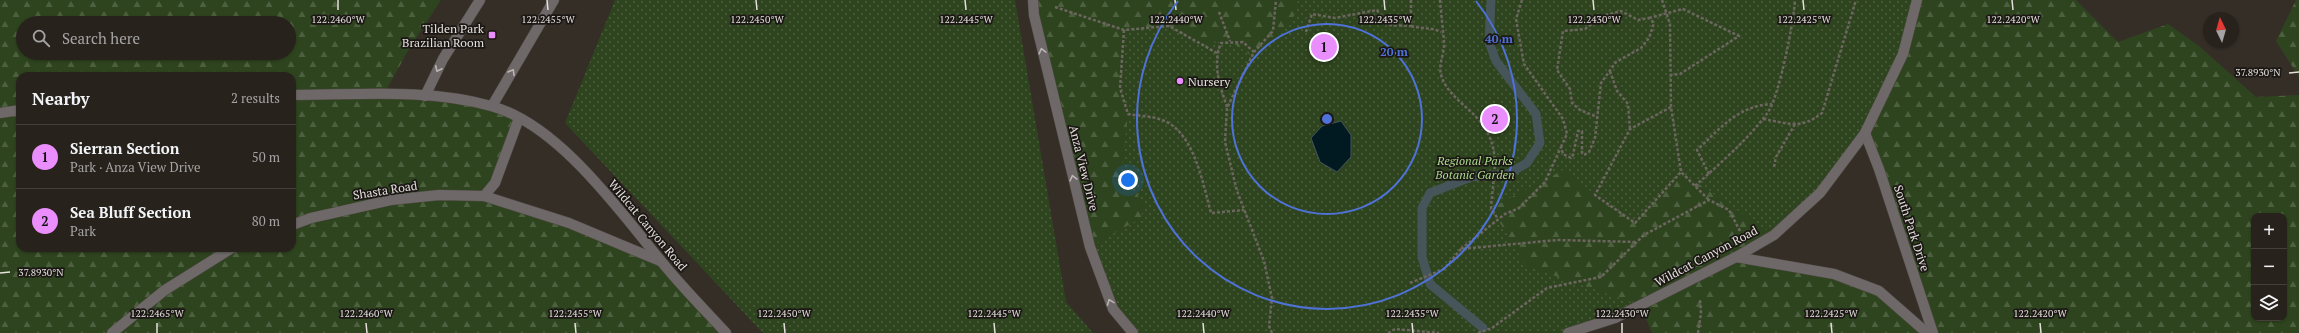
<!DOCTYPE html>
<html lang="en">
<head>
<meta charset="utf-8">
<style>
  :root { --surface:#28221d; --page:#302a26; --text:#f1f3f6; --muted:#a5a4a4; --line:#443f3b; --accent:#ea8dfd }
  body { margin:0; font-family:"PT Serif",serif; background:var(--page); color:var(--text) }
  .controls { position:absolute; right:12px; bottom:12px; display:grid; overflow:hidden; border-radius:8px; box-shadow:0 1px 3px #0004 }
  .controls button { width:36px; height:36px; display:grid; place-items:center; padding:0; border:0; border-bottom:1px solid var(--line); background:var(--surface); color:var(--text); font:20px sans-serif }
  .compass { position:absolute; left:2203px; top:12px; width:36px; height:36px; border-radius:50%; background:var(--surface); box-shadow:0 1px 3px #0004; rotate:355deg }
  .you { position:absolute; left:1128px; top:180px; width:14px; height:14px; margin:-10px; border:3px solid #fff; border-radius:50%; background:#1a73e8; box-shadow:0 0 0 6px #1a73e833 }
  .badge { display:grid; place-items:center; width:26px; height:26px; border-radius:50%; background:var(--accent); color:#111; font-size:13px; font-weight:700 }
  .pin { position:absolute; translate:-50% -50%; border:2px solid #fff; box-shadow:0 1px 4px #0006 }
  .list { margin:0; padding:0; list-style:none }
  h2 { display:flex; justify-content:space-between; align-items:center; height:52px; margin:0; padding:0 16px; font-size:17px }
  h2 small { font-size:13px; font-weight:400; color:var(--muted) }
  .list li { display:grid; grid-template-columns:26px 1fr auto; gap:12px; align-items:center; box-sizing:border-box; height:64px; padding:0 16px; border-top:1px solid var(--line) }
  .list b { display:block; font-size:15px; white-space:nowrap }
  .list p { margin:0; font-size:13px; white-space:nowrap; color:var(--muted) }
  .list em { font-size:13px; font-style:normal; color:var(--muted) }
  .icon { flex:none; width:22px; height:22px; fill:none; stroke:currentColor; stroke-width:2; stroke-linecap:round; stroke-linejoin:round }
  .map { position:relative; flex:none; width:2299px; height:333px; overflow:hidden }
  .search { position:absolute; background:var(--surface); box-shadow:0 1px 3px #0004; left:16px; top:16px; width:280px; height:44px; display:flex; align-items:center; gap:10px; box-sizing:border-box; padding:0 14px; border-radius:22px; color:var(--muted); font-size:15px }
  .panel { position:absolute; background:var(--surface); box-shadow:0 1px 3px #0004; left:16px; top:72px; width:280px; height:180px; border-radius:12px }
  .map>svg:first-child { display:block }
  .grass { fill:url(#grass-dots) }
  .forest { fill:url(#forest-firs); fill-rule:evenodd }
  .water { fill:#011a21; stroke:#455559 }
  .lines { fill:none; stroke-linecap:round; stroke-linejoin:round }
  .stream { stroke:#455559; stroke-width:9 }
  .minor-casing { stroke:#514a44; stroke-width:11 }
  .path { stroke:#6d6660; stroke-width:2.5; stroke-dasharray:3 2; stroke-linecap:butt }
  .minor { stroke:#6e6869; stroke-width:10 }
  .oneway { stroke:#bbb6b4 }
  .ticks { fill:none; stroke:#e5e0dc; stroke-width:1.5 }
  .ring { fill:none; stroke:#4f72d9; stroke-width:2 }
  .poi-dot { fill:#ea8dfd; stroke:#1a1714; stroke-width:1.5 }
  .labels { text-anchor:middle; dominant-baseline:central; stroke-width:3.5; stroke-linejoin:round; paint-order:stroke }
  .poi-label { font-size:12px; fill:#e5e0dc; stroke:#1a1714; text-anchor:end }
  .park-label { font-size:12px; font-style:italic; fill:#acdc8c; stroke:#1a1714 }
  .street-label { font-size:12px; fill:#e5e0dc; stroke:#1a1714 }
  .ticks-label { font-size:10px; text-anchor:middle; fill:#e5e0dc; stroke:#1a1714; stroke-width:3.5; stroke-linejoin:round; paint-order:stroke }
  .centre { fill:#4f72d9; stroke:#1a1714; stroke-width:2 }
  .ring-label { font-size:12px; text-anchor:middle; font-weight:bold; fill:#4f72d9; stroke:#1a1714; stroke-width:3.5; stroke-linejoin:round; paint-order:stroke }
</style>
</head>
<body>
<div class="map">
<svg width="2299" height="333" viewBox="0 0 2299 333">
  <defs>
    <pattern id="grass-dots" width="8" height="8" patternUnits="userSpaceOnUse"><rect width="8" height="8" fill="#2e441e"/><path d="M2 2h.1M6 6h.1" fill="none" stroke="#4c5f3e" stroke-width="1.8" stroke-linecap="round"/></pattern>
    <pattern id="forest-firs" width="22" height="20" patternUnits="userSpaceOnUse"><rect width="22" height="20" fill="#2e441e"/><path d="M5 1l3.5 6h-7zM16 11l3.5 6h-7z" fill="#4c5f3e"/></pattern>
  </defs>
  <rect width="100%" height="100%" fill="#352e27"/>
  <!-- grass -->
  <g class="grass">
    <path d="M615,0H1015L1066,302L1093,333H763L565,123Z"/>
    <path d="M1033,0H1917L1903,54L1865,133L1820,193L1774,235L1699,276L1568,333H1133L1113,309L1090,247Z"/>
  </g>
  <!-- forest -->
  <g class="forest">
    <path d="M0,0H441L409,49L384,94L461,100L519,118L485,196L661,262L726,333H0ZM23,23H289V53H23ZM20,76H292V248H20Z"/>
    <path d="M1033,0H1298L1294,16L1255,58L1230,41L1201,44L1169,26L1124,30L1120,88L1128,114L1121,175L1144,203L1141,218L1090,247Z"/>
    <path d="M1917,0H2076L2118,42L2168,24L2199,46L2256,97L2299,95V333H1933L1865,133L1903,54ZM2254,216H2284V318H2254Z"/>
    <path d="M2296,0H2299V77L2276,41Z"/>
    <path d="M1565,169L1595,195L1635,223L1681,172L1774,235L1737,257L1778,264L1879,291L1927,333H1652L1640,305L1526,266L1491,208Z"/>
  </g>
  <!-- water -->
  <path class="water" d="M1341,121L1351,135V157L1337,172L1320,162L1311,138L1322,126Z"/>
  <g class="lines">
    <!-- stream -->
    <path class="stream" d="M1483,328L1430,284L1422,257V208L1430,193L1471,177L1508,174L1527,163L1540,143L1536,114L1496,61L1489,42L1491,0"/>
    <defs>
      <g id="minor">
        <path d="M1033,0L1034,15L1090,247L1113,309L1133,333"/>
        <path d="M292,95C357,95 428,88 491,106C558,124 619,210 661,261C681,286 704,309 726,333"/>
        <path d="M425,96L443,59L480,0"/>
        <path d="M492,106L554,0"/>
        <path d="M0,113L20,110"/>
        <path d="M1865,133L1879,169L1933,333"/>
        <path d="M484,196L495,183L519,118"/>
        <path d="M292,225L311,218L391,200L439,195L484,196L569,223L660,261"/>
        <path d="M1736,257L1834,274L1879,291L1927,333"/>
        <path d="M112,333L165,290L232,248"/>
        <path d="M1568,333L1615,318L1736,257L1774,235L1820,193L1865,133L1903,54L1917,0"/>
      </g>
    </defs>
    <!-- minor casing -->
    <use href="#minor" class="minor-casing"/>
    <!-- path -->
    <g class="path">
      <path d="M1440,0C1441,14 1443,28 1444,42C1445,54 1437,65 1442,78C1447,91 1459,101 1469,110C1504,142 1494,166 1491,208L1498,219"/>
      <path d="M1522,0L1516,19L1524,64L1563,119L1567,134L1561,147"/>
      <path d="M1662,0L1670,24L1671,107L1681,172L1709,200"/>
      <path d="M1055,7L1124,30L1169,26L1217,53"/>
      <path d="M1219,12L1230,41"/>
      <path d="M1649,18L1683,9L1739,36L1680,74L1671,75"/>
      <path d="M1411,26C1422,29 1431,27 1441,32"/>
      <path d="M1124,30L1120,88L1128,114C1139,116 1152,116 1162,120C1194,131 1203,184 1211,213L1244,210"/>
      <path d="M1306,32L1312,14L1335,18L1377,10L1387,25L1411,26V0"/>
      <path d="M1610,71L1617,91L1628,104L1630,129"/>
      <path d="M1227,107C1220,86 1212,65 1221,43L1243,42L1254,52"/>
      <path d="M1671,107L1630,129L1595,195L1635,223L1681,172"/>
      <path d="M1763,119C1787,123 1801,130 1822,113L1856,0"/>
      <path d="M1774,167L1776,157L1795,124"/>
      <path d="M1709,174L1697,150C1721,128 1737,106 1772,104"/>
      <path d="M1695,186C1720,163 1748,140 1768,112C1779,97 1794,21 1795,0"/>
      <path d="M1461,249L1505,214L1519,208L1545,182L1561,147L1563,154L1571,158L1573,155L1578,131H1582V153L1584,155L1589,152L1595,138L1601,83L1616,62L1641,48L1649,38L1654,23L1649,18L1638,20L1621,11L1603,16L1585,29L1563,31L1557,70L1570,89L1572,103L1580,110L1597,117"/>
      <path d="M1410,283L1444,269L1461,249L1557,240L1637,242"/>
      <path d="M1272,333L1269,326L1272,298L1264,261L1237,191L1225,142L1227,108L1254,52L1273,31L1276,0"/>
      <path d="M1388,333L1395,329L1439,333"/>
      <path d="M1478,333L1492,328L1547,288L1601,277L1644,235L1709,200L1729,210L1740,231"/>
      <path d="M1698,333L1701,313L1700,300"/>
    </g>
    <!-- minor -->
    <use href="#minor" class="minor"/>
  </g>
  <!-- one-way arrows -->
  <defs><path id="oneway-chevron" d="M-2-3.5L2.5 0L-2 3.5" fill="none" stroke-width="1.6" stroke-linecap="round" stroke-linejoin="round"/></defs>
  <g class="oneway">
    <use href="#oneway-chevron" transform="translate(1042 51) rotate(-104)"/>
    <use href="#oneway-chevron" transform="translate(438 69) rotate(116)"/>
    <use href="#oneway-chevron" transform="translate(512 72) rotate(-60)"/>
    <use href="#oneway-chevron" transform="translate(1073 178) rotate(-104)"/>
    <use href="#oneway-chevron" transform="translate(1110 302) rotate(-111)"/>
  </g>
  <!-- ticks -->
  <path class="ticks" d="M338,0V10M547,0L548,10M756,0L757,10M965,0L966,10M1175,0L1176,10M1384,0L1385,10M1593,0L1594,10M1803,0L1804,10M2012,0L2013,10M2289,73L2299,72M0,273L10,272M157,323V333M366,323L367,333M575,323L576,333M784,323L785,333M994,323L995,333M1203,323L1204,333M1412,323L1413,333M1622,323V333M1831,323L1832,333M2040,323L2041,333"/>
  <!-- distance rings -->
  <g class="ring">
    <circle cx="1327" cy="119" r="95"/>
    <path d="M1476 1A190 190 0 1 1 1178 1"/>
  </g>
  <!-- markers -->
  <g class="poi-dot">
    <rect x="488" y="31" width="8" height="8" rx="2"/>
    <circle cx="1180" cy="81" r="4"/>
  </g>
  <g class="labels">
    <!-- poi labels -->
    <g class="poi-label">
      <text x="484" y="28">Tilden Park<tspan x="484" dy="14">Brazilian Room</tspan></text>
      <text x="1188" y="81" text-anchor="start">Nursery</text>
    </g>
    <!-- park labels -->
    <g class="park-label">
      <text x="1475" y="160">Regional Parks<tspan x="1475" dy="14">Botanic Garden</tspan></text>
    </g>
    <!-- street labels -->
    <g class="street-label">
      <text transform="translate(1084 168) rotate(76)">Anza View Drive</text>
      <text transform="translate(385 190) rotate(-9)">Shasta Road</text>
      <text transform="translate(648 225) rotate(50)">Wildcat Canyon Road</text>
      <text transform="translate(1912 228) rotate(72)">South Park Drive</text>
      <text transform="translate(1706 256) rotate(-28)">Wildcat Canyon Road</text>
    </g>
  </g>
  <g class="ticks-label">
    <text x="338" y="23">122.2460°W</text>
    <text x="548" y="23">122.2455°W</text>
    <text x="757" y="23">122.2450°W</text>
    <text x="966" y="23">122.2445°W</text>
    <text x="1176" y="23">122.2440°W</text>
    <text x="1385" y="23">122.2435°W</text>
    <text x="1594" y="23">122.2430°W</text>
    <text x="1804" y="23">122.2425°W</text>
    <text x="2013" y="23">122.2420°W</text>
    <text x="2258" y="76">37.8930°N</text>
    <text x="41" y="276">37.8930°N</text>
    <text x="157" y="317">122.2465°W</text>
    <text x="366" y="317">122.2460°W</text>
    <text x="575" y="317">122.2455°W</text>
    <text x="784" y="317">122.2450°W</text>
    <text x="994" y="317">122.2445°W</text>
    <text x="1203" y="317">122.2440°W</text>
    <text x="1412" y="317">122.2435°W</text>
    <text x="1622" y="317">122.2430°W</text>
    <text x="1831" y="317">122.2425°W</text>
    <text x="2040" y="317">122.2420°W</text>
  </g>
  <circle cx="1327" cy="119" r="6" class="centre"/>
  <g class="ring-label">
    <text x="1499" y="43">40 m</text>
    <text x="1394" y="56">20 m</text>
  </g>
</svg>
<div class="controls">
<button>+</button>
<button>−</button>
<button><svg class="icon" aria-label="layers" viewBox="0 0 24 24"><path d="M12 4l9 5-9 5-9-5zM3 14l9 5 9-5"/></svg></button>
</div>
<svg class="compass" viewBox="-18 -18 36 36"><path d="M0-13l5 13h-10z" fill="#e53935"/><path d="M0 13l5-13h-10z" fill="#a5a4a4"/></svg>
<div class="you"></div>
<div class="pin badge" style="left:1324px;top:47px">1</div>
<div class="pin badge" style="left:1495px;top:119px">2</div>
<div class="search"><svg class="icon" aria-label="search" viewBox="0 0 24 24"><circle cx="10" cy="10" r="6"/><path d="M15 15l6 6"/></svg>Search here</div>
<section class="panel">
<h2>Nearby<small>2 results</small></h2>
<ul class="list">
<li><span class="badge">1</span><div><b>Sierran Section</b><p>Park · Anza View Drive</p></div><em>50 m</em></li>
<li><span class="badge">2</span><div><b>Sea Bluff Section</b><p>Park</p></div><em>80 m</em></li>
</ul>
</section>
</div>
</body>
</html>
